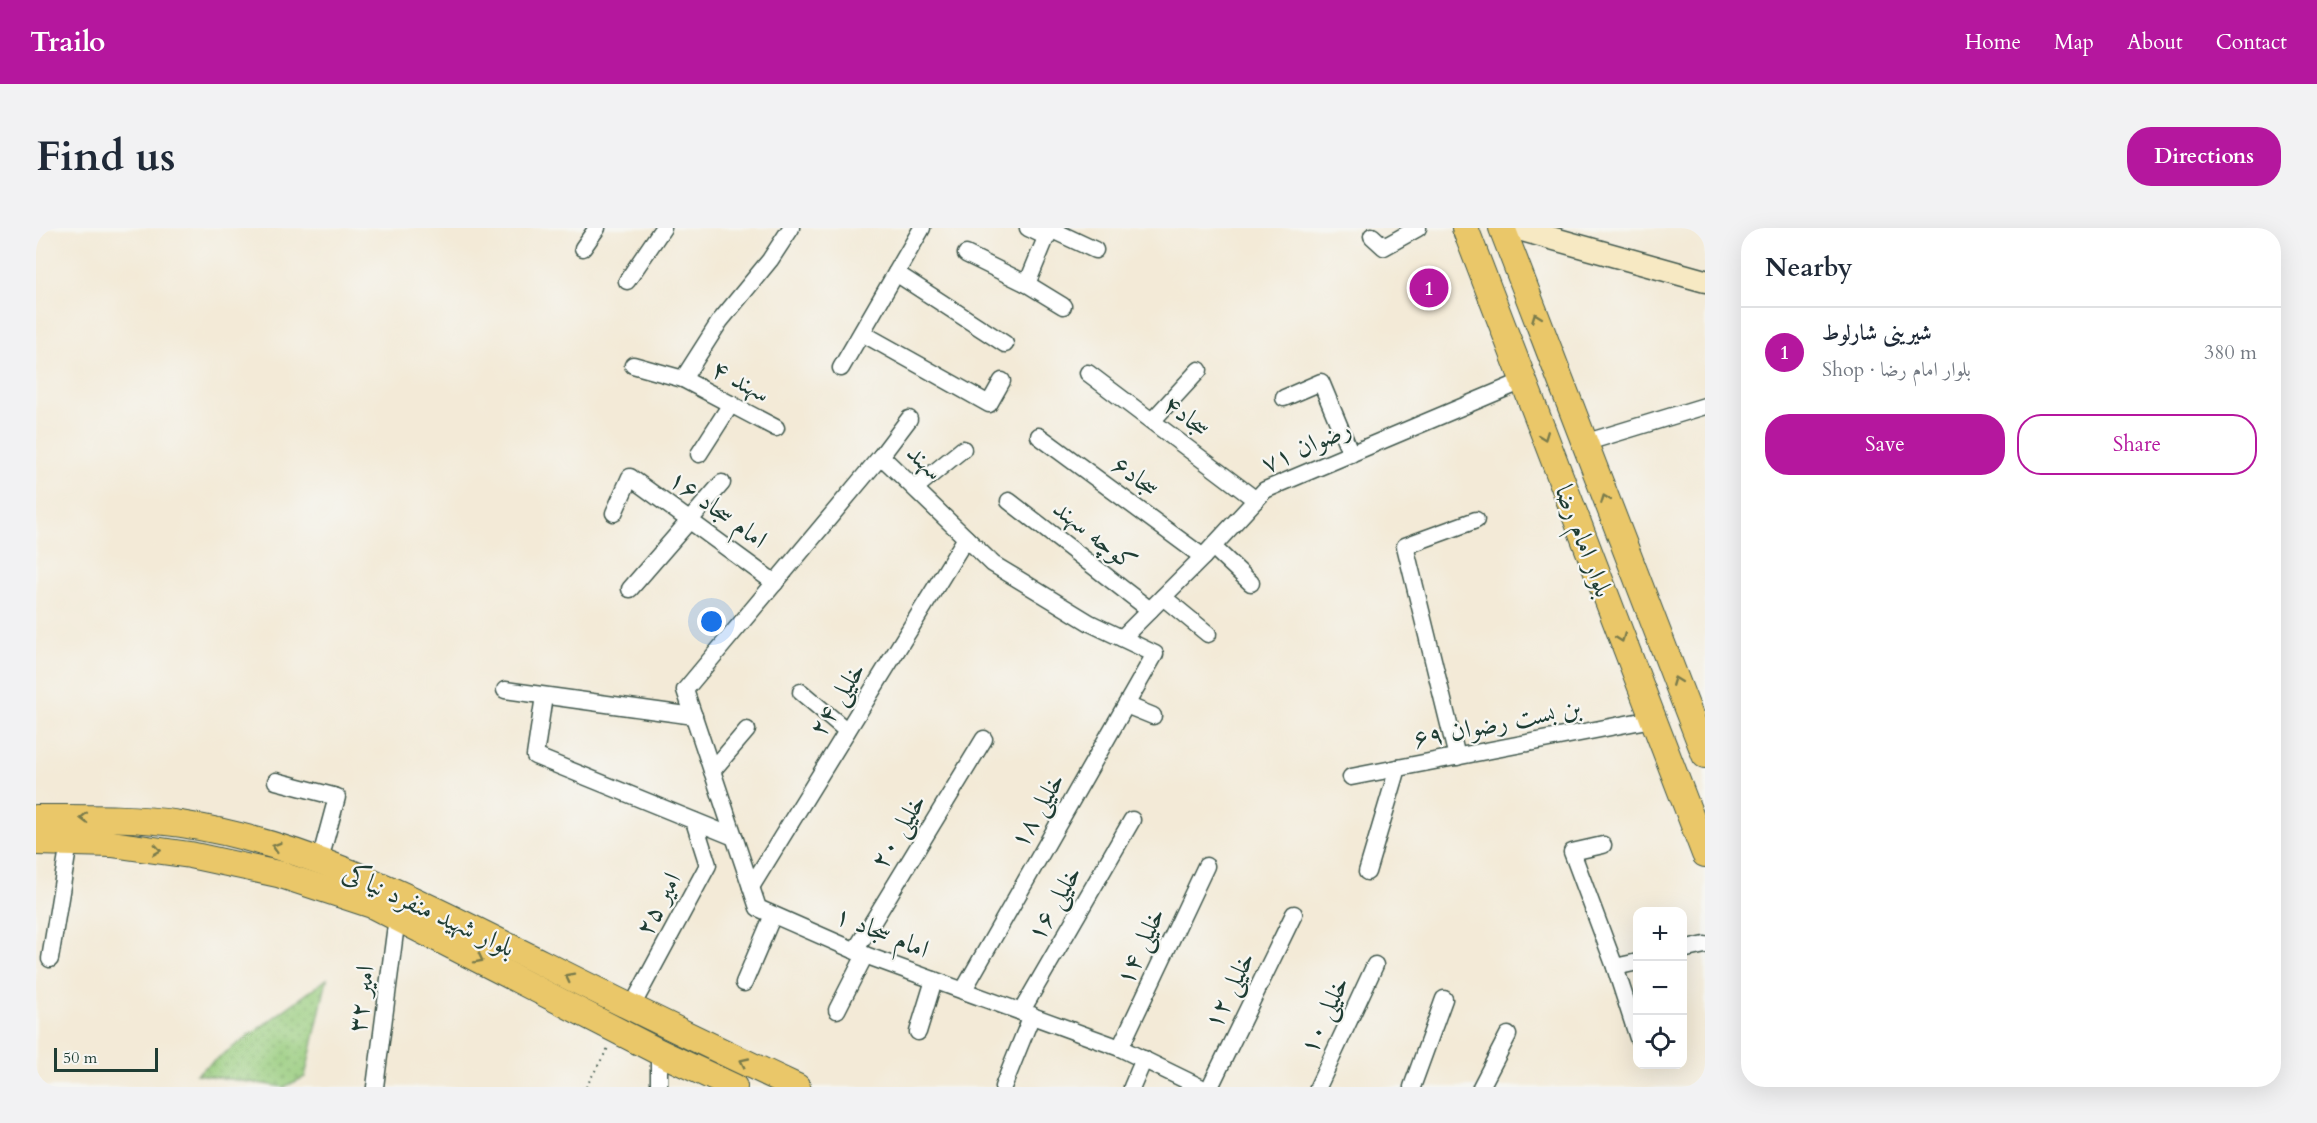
<!DOCTYPE html>
<html lang="en">
<head>
<meta charset="utf-8">
<style>
  :root { --surface:#fff; --page:#f2f2f3; --text:#1f2937; --muted:#747a83; --line:#e0e1e3; --accent:#b5179e }
  body { margin:0; font-family:Cardo,Amiri,serif; background:var(--page); color:var(--text) }
  .controls { position:absolute; right:18px; bottom:18px; display:grid; overflow:hidden; border-radius:12px; box-shadow:0 6px 24px #0002 }
  .controls button { width:54px; height:54px; display:grid; place-items:center; padding:0; border:0; border-bottom:2px solid var(--line); background:var(--surface); color:var(--text); font:30px sans-serif }
  .scale { position:absolute; left:18px; bottom:15px; width:104px; box-sizing:border-box; padding-left:6px; border:3px solid #1f3d34; border-top:0; font-size:16px; line-height:21px; white-space:nowrap; color:#1f3d34; -webkit-text-stroke:4px #f6f6f2; paint-order:stroke }
  .you { position:absolute; left:676px; top:394px; width:21px; height:21px; margin:-15px; border:4px solid #fff; border-radius:50%; background:#1a73e8; box-shadow:0 0 0 9px #1a73e833 }
  .badge { display:grid; place-items:center; width:39px; height:39px; border-radius:50%; background:var(--accent); color:#fff; font-size:20px; font-weight:700 }
  .pin { position:absolute; translate:-50% -50%; border:3px solid #fff; box-shadow:0 2px 6px #0006 }
  .list { margin:0; padding:0; list-style:none }
  h2 { display:flex; justify-content:space-between; align-items:center; height:78px; margin:0; padding:0 24px; font-size:26px }
  h2 small { font-size:20px; font-weight:400; color:var(--muted) }
  .list li { display:grid; grid-template-columns:39px 1fr auto; gap:18px; align-items:center; box-sizing:border-box; height:90px; padding:0 24px; border-top:2px solid var(--line) }
  .list b { display:block; font-size:22px; white-space:nowrap }
  .list p { margin:0; font-size:20px; white-space:nowrap; color:var(--muted) }
  .list em { font-size:20px; font-style:normal; color:var(--muted) }
  .actions { display:flex; gap:12px; padding:18px 24px }
  .actions a { flex:1; padding:14px 0; border:2px solid var(--accent); border-radius:24px; text-align:center; font-size:21px; color:var(--accent) }
  .actions .main { background:var(--accent); color:#fff }
  .icon { flex:none; width:33px; height:33px; fill:none; stroke:currentColor; stroke-width:2; stroke-linecap:round; stroke-linejoin:round }
  .map { position:relative; flex:none; width:1669px; height:859px; overflow:hidden; border-radius:24px }
  header { display:flex; align-items:center; gap:36px; box-sizing:border-box; height:84px; padding:0 30px; background:var(--accent); color:#fff }
  header strong { font-size:28px }
  nav { display:flex; gap:33px; margin-inline-start:auto; font-size:21px }
  .intro { display:flex; align-items:center; justify-content:space-between; box-sizing:border-box; height:144px; padding:0 36px }
  h1 { margin:0; font-size:42px }
  .button { padding:15px 27px; border-radius:24px; background:var(--accent); color:#fff; font-size:21px; font-weight:700 }
  main { display:flex; gap:36px; padding:0 36px }
  aside { flex:1; background:var(--surface); border-radius:24px; box-shadow:0 6px 24px #0002 }
  .map>svg:first-child { display:block }
  .park { fill:url(#park-dots); stroke:#5c8458; stroke-width:1.5 }
  .lines { fill:none; stroke-linecap:round; stroke-linejoin:round }
  .street-casing { stroke:#3f574c; stroke-width:19 }
  .secondary-casing { stroke:#3f574c; stroke-width:25 }
  .primary-casing { stroke:#3f574c; stroke-width:28 }
  .path { stroke:#3f574c; stroke-width:2; stroke-dasharray:1.5 4.5; stroke-linecap:butt }
  .street { stroke:#fff; stroke-width:16 }
  .secondary { stroke:#f7e9c3; stroke-width:22 }
  .primary { stroke:#eac769; stroke-width:26 }
  .oneway { stroke:#7a7b4c }
  .labels { text-anchor:middle; dominant-baseline:central; stroke-width:4.5; stroke-linejoin:round; paint-order:stroke }
  .street-label { font-size:26px; fill:#1f3d34; stroke:#f6f6f2 }
</style>
</head>
<body>
<header>
<strong>Trailo</strong>
<nav><a>Home</a><a>Map</a><a>About</a><a>Contact</a></nav>
</header>
<div class="intro"><h1>Find us</h1><a class="button">Directions</a></div>
<main>
<div class="map">
<svg width="1669" height="859" viewBox="0 0 1669 859">
  <defs>
    <pattern id="park-dots" width="8" height="8" patternUnits="userSpaceOnUse" patternTransform="scale(1.5)"><rect width="8" height="8" fill="#98cc7d"/><path d="M2 2h.1M6 6h.1" fill="none" stroke="#7ba767" stroke-width="1.8" stroke-linecap="round"/></pattern>
  </defs>
  <rect width="100%" height="100%" fill="#f6f6f2"/>
  <filter id="ink" filterUnits="userSpaceOnUse"><feTurbulence type="fractalNoise" baseFrequency=".0167" numOctaves="2"/><feDisplacementMap in="SourceGraphic" scale="12" xChannelSelector="R" yChannelSelector="G"/><feConvolveMatrix kernelMatrix="1 2 1 2 8 2 1 2 1" color-interpolation-filters="sRGB"/></filter>
  <filter id="wash" filterUnits="userSpaceOnUse"><feTurbulence type="fractalNoise" baseFrequency=".008" numOctaves="4" result="noise"/><feDisplacementMap in="SourceGraphic" scale="24" xChannelSelector="R" yChannelSelector="G"/><feGaussianBlur stdDeviation="1.35" result="paint"/><feColorMatrix in="noise" values="0 0 0 0 0 0 0 0 0 0 0 0 0 0 0 0 0 1.4 0 .05"/><feComposite in="paint" operator="in"/></filter>
  <g filter="url(#wash)">
    <rect width="100%" height="100%" fill="#f3ead7"/>
    <!-- park -->
    <path class="park" d="M291,751L269,849L248,859L160,846Z"/>
  </g>
  <g filter="url(#ink)">
    <g class="lines">
      <defs>
        <g id="street">
          <path d="M992,0L1011,9"/>
          <path d="M1014,1L1059,22"/>
          <path d="M1336,8L1348,19L1382,0"/>
          <path d="M547,20L561,0"/>
          <path d="M930,26L991,56L1027,78"/>
          <path d="M860,45L969,116"/>
          <path d="M591,53L627,0"/>
          <path d="M991,56L1014,0"/>
          <path d="M826,105L953,176L966,153"/>
          <path d="M597,137L647,151L740,200"/>
          <path d="M805,140L886,0"/>
          <path d="M1052,145L1220,272"/>
          <path d="M647,151L684,93L734,32L755,0"/>
          <path d="M1248,170L1285,154L1315,226"/>
          <path d="M1116,193L1163,142"/>
          <path d="M1003,208L1167,329"/>
          <path d="M1548,215L1669,178"/>
          <path d="M663,226L695,176"/>
          <path d="M845,228L873,191"/>
          <path d="M879,260L927,221"/>
          <path d="M973,273L1114,382"/>
          <path d="M578,285L594,249L739,355"/>
          <path d="M1177,319L1215,355"/>
          <path d="M594,361L686,255"/>
          <path d="M1127,369L1172,406"/>
          <path d="M1086,410L1167,329L1229,262L1487,153"/>
          <path d="M469,462L658,488"/>
          <path d="M765,464L811,503"/>
          <path d="M508,468L499,528L698,609"/>
          <path d="M1090,477L1117,488"/>
          <path d="M1421,529L1369,318L1440,292"/>
          <path d="M676,543L711,502"/>
          <path d="M1315,549L1616,491"/>
          <path d="M240,553L301,569L284,632"/>
          <path d="M1567,617L1536,624L1579,739L1602,810"/>
          <path d="M1331,644L1362,540"/>
          <path d="M715,659L930,310"/>
          <path d="M1646,722L1669,717"/>
          <path d="M819,723L948,511"/>
          <path d="M14,731L33,615"/>
          <path d="M1579,739L1602,734"/>
          <path d="M708,755L737,687"/>
          <path d="M927,763L1119,426L1054,395L957,336L845,228L649,462L722,680L829,727L1084,820L1164,859"/>
          <path d="M595,780L672,637L658,593"/>
          <path d="M801,782L829,727"/>
          <path d="M985,784L1096,592"/>
          <path d="M882,804L898,752"/>
          <path d="M1084,820L1170,638"/>
          <path d="M623,824V859"/>
          <path d="M339,859L361,689"/>
          <path d="M967,859L996,787"/>
          <path d="M1096,859L1108,831"/>
          <path d="M1174,859L1258,686"/>
          <path d="M1282,859L1339,737"/>
          <path d="M1376,859L1408,771"/>
          <path d="M1445,859L1472,807"/>
        </g>
        <path id="secondary" d="M1479,0L1669,53"/>
        <g id="primary">
          <path d="M1429,0L1669,626"/>
          <path d="M1466,0L1669,527"/>
          <path d="M0,590C48,590 97,589 145,596C276,616 391,678 508,736C591,778 676,819 761,859"/>
          <path d="M0,614L76,616L154,627L242,646L336,677L623,824L698,859"/>
        </g>
      </defs>
      <!-- street casing -->
      <use href="#street" class="street-casing"/>
      <!-- secondary casing -->
      <use href="#secondary" class="secondary-casing"/>
      <!-- primary casing -->
      <use href="#primary" class="primary-casing"/>
      <!-- path -->
      <path class="path" d="M550,859L572,820"/>
      <!-- street -->
      <use href="#street" class="street"/>
      <!-- secondary -->
      <use href="#secondary" class="secondary"/>
      <!-- primary -->
      <use href="#primary" class="primary"/>
    </g>
    <!-- one-way arrows -->
    <defs><path id="oneway-chevron" d="M-2-3.5L2.5 0L-2 3.5" fill="none" stroke-width="1.6" stroke-linecap="round" stroke-linejoin="round" transform="scale(1.5)"/></defs>
    <g class="oneway">
      <use href="#oneway-chevron" transform="translate(1500 89) rotate(-111)"/>
      <use href="#oneway-chevron" transform="translate(1508 208) rotate(69)"/>
      <use href="#oneway-chevron" transform="translate(1569 271) rotate(-111)"/>
      <use href="#oneway-chevron" transform="translate(1585 410) rotate(69)"/>
      <use href="#oneway-chevron" transform="translate(1640 453) rotate(-111)"/>
      <use href="#oneway-chevron" transform="translate(48 590) rotate(179)"/>
      <use href="#oneway-chevron" transform="translate(240 619) rotate(-163)"/>
      <use href="#oneway-chevron" transform="translate(121 622) rotate(8)"/>
      <use href="#oneway-chevron" transform="translate(443 731) rotate(27)"/>
      <use href="#oneway-chevron" transform="translate(533 749) rotate(-153)"/>
      <use href="#oneway-chevron" transform="translate(708 834) rotate(-155)"/>
    </g>
  </g>
  <g class="labels">
    <!-- street labels -->
    <g class="street-label">
      <text transform="translate(705 153) rotate(28)">سهند ۴</text>
      <text transform="translate(1151 188) rotate(37)">سجاد۴</text>
      <text transform="translate(1270 218) rotate(-24)">رضوان ۷۱</text>
      <text transform="translate(889 234) rotate(44)">سهند</text>
      <text transform="translate(1100 248) rotate(36)">سجاد۶</text>
      <text transform="translate(682 281) rotate(36)">امام سجاد ۱۶</text>
      <text transform="translate(1059 307) rotate(38)">كوچه سهند</text>
      <text transform="translate(1548 313) rotate(69)">بلوار امام رضا</text>
      <text transform="translate(801 471) rotate(-58)">خلیلی ۲۴</text>
      <text transform="translate(1461 495) rotate(-11)">بن بست رضوان ۶۹</text>
      <text transform="translate(1001 582) rotate(-60)">خلیلی ۱۸</text>
      <text transform="translate(862 603) rotate(-59)">خلیلی ۲۰</text>
      <text transform="translate(1018 675) rotate(-60)">خلیلی ۱۶</text>
      <text transform="translate(622 676) rotate(-62)">امیر ۲۵</text>
      <text transform="translate(393 682) rotate(25)">بلوار شهید منفرد نیاکی</text>
      <text transform="translate(846 704) rotate(22)">امام سجاد ۱</text>
      <text transform="translate(1104 718) rotate(-65)">خلیلی ۱۴</text>
      <text transform="translate(1193 762) rotate(-64)">خلیلی ۱۲</text>
      <text transform="translate(325 771) rotate(-82)">امیر ۳۲</text>
      <text transform="translate(1288 787) rotate(-65)">خلیلی ۱۰</text>
    </g>
  </g>
</svg>
<div class="controls">
<button>+</button>
<button>−</button>
<button><svg class="icon" aria-label="locate" viewBox="0 0 24 24"><circle cx="12" cy="12" r="6"/><path d="M12 2v4M12 18v4M2 12h4M18 12h4"/></svg></button>
</div>
<div class="scale">50 m</div>
<div class="you"></div>
<div class="pin badge" style="left:1393px;top:60px">1</div>
</div>
<aside>
<h2>Nearby<small></small></h2>
<ul class="list">
<li><span class="badge">1</span><div><b>شیرینی شارلوط</b><p>Shop · بلوار امام رضا</p></div><em>380 m</em></li>
</ul>
<div class="actions"><a class="main">Save</a><a>Share</a></div>
</aside>
</main>
</body>
</html>
